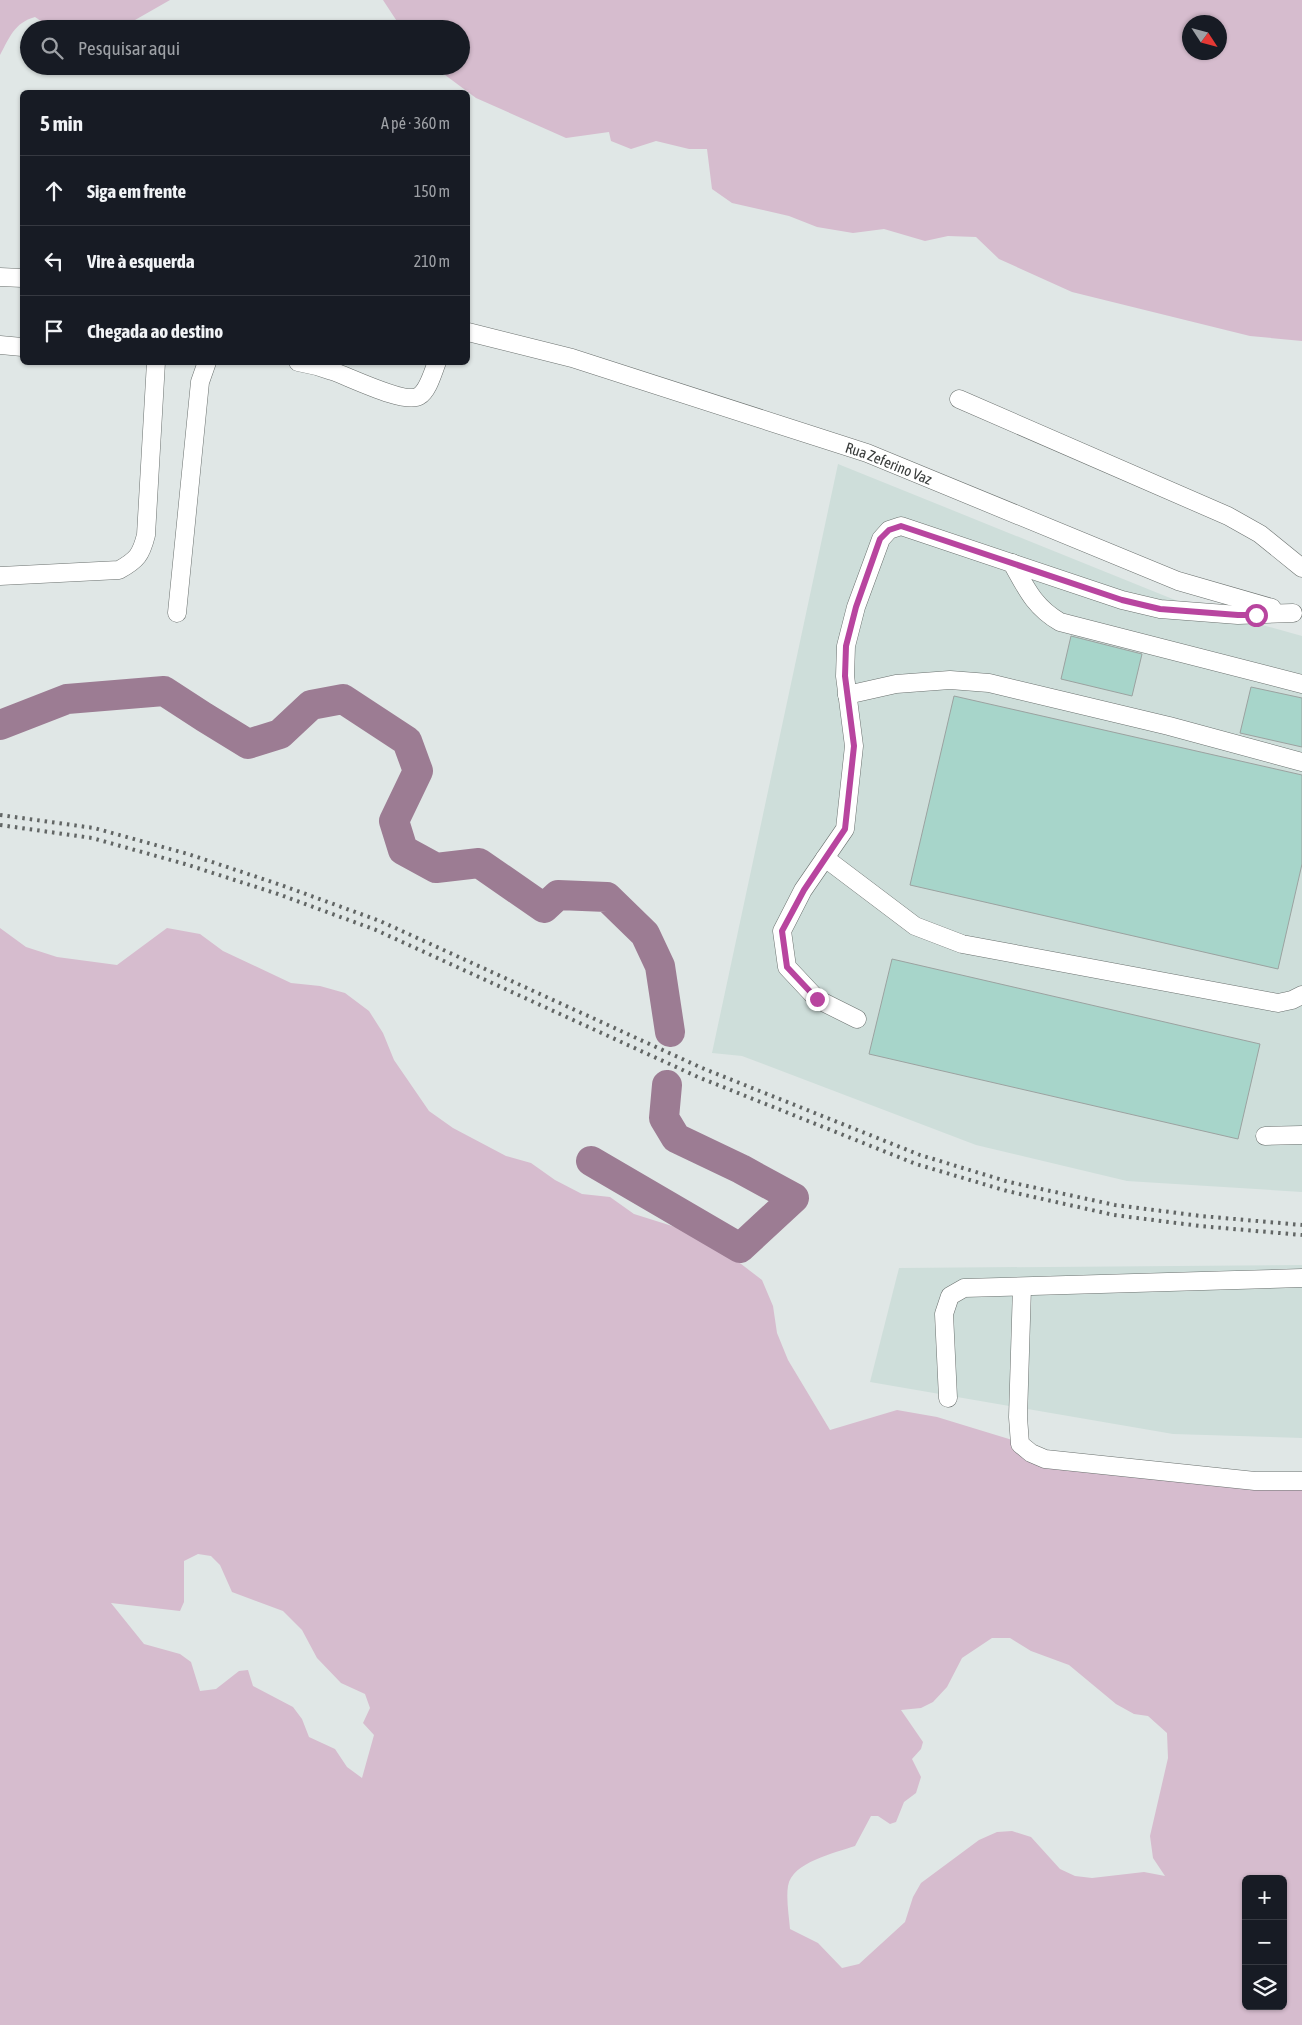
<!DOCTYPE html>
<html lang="pt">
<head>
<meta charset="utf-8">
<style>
  :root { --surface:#171b24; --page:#242831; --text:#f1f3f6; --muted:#9ea1a6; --line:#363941 }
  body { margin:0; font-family:"Asap Condensed",sans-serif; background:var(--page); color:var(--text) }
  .controls { position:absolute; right:15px; bottom:15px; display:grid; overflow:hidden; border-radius:8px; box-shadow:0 1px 4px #0004 }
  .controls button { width:45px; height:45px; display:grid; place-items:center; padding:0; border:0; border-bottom:1px solid var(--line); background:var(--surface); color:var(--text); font:25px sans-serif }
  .compass { position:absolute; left:1182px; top:15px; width:45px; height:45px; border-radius:50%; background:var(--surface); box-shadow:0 1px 4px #0004; rotate:126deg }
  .stop { position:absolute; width:15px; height:15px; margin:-11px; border:4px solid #b8459f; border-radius:50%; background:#fff }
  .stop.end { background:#b8459f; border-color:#fff; box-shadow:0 1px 5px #0008 }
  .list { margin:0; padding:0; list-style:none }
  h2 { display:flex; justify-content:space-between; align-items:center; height:65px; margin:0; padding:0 20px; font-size:21px }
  h2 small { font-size:16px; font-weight:400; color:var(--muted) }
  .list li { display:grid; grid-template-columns:32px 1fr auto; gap:15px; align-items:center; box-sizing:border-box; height:70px; padding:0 20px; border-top:1px solid var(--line) }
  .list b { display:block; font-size:19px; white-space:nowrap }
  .list em { font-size:16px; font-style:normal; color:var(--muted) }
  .icon { flex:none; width:28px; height:28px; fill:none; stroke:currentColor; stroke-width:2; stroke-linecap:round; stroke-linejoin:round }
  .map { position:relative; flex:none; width:1302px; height:2025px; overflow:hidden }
  .search { position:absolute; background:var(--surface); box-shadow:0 1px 4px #0004; left:20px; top:20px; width:450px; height:55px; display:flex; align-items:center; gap:12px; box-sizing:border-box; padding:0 18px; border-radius:28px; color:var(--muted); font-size:19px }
  .panel { position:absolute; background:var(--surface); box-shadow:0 1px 4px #0004; left:20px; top:90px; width:450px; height:275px; border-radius:8px }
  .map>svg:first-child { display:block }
  .built { fill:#cededa }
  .green { fill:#d6bcce; fill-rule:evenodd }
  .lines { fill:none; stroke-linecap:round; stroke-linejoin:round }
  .river { stroke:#9c7c93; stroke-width:30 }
  .building { fill:#a7d5ca; stroke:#9ba2a0 }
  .minor-casing { stroke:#6a706e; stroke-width:19 }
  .minor { stroke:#fff; stroke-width:18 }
  .rail { stroke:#626665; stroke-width:4; stroke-dasharray:2.5 5; stroke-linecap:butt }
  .route { stroke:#b8459f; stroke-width:6 }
  .labels { text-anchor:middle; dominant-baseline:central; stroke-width:5; stroke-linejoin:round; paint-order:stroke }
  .street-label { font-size:15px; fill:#383b3a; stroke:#e0e7e6 }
</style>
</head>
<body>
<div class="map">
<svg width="1302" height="2025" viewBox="0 0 1302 2025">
  <rect width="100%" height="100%" fill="#e0e7e6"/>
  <!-- built -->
  <g class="built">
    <path d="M838,464L1180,602L1302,636V1192L1127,1181L976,1145L742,1056L712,1053Z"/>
    <path d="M1302,1265V1438L1173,1434L870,1382L899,1268Z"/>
  </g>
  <!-- green -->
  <g class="green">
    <path d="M0,0H170L128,24L116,29H53L35,17C14,23 10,37 0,55Z"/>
    <path d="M383,0H1302V341L1250,336L1072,292L999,259L976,237L948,236L925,241L884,229L853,233L817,227L789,216L732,203L712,189L707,149H689L656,141L631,149L611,141L609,132L566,138L476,98L433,66H461V29H402ZM1220,22V52H1190V22Z"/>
    <path d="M0,928L26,947L57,957L117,965L167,928L200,934L223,951L291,983L320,986L345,993L369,1011L383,1033L394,1060L429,1111L453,1128L506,1156L531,1163L555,1180L582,1194L610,1197L634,1214L688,1231L715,1244L762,1280L773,1306L777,1333L788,1360L830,1430L897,1410L937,1417L1061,1455L1104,1456L1302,1489V2025H0ZM198,1554L211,1556L220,1565L232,1592L283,1611L302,1630L317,1658L341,1683L365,1694L370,1708L363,1723L374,1735L362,1778L347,1767L335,1749L309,1737L302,1719L293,1707L253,1686L248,1670L239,1671L216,1689L200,1691L191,1662L180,1654L144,1644L111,1603L180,1611L184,1602V1561ZM992,1638H1010L1031,1651L1069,1665L1116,1704L1134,1714L1148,1716L1167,1733L1168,1758L1150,1836L1153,1858L1165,1876L1144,1872L1092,1878L1075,1876L1060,1869L1031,1837L1012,1831L997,1832L979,1840L921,1883L913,1897L905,1922L859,1964L842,1968L818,1943L790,1929C789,1916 786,1899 788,1886C792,1862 835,1853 855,1846L871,1816H878L890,1824L896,1822L904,1802L916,1793L921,1777L912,1759L921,1749L923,1742L901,1710L921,1708L933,1702L947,1687L962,1658ZM1246,1879H1283V2006H1246Z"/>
  </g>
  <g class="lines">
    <!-- river -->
    <g class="river">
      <path d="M0,725L67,699L164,691L204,717L248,744L280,734L311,705L343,699L407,741L418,771L394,821L403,850L436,868L479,863L544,908L558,895L607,897L645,934L660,966L670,1032"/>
      <path d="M591,1161L740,1248L794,1198L741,1169L676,1138L664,1118L667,1085"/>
    </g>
  </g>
  <!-- building -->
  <g class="building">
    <path d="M1071,636L1142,654L1132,696L1061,679Z"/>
    <path d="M1251,687L1302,698V747L1240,733Z"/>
    <path d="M954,696L1302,775V864L1278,969L910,885Z"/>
    <path d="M892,959L1260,1044L1238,1139L869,1054Z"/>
  </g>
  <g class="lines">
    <defs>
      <g id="minor">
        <path d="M0,277L22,278"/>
        <path id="s1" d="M468,332L572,358L867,453L1178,581L1272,608"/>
        <path d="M0,345L22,347"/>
        <path d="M298,362C310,364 321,367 332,371C348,376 405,405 419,396C428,391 433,372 437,362"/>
        <path d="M959,399L1228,516L1260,534L1302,568"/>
        <path d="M1012,563C1026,588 1034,607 1060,622L1302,684"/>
        <path d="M0,576L119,570C137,560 141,555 146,535L156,362"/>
        <path d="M177,613L200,382L207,362"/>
        <path d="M847,695L896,684L950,680L989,683L1169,726L1302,762"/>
        <path d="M825,858L915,926L962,944L1278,1003L1292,1000L1302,995"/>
        <path d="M857,1019L817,999L787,967L782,931L803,890L845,829L854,746L845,676L846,646L856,607L881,539L889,530L901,526L1122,600L1160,609L1238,615L1293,613"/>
        <path d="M1265,1136L1302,1135"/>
        <path d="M1022,1287L1018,1417L1020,1444L1031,1453L1045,1459L1255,1481H1302"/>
        <path d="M948,1398L944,1314L950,1296L964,1288L1302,1278"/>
      </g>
    </defs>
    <!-- minor casing -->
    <use href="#minor" class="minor-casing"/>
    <!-- minor -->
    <use href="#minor" class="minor"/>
    <!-- rail -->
    <g class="rail">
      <path d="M0,815L94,828L188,854L281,885L380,921L702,1068L920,1155L1009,1182L1115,1205L1201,1216L1302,1225"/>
      <path d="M0,825L92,838L185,864L278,894L376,930L698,1077L916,1164L1007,1191L1114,1215L1200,1226L1302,1235"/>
    </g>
  </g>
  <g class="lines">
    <!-- route -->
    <path class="route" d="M817,999L787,967L782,931L804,890L845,829L854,746L845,676L846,646L856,607L880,539L889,530L901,526L1122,600L1160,609L1238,615H1256"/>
  </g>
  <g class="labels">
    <!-- street labels -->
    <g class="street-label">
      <text stroke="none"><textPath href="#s1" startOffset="441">Rua Zeferino Vaz</textPath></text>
    </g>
  </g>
</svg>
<div class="controls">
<button>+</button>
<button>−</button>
<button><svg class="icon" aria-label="layers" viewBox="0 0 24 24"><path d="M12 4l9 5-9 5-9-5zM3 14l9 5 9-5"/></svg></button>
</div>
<svg class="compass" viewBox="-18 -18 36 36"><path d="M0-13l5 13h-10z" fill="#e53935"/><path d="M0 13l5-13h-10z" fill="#9ea1a6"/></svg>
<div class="stop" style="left:1256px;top:615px"></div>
<div class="stop end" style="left:817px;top:999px"></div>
<div class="search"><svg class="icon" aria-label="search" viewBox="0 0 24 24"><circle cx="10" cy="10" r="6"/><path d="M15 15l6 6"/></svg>Pesquisar aqui</div>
<section class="panel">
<h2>5 min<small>A pé · 360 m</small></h2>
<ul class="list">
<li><svg class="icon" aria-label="ahead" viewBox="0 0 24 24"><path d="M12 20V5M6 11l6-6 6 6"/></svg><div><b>Siga em frente</b></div><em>150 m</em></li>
<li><svg class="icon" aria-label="left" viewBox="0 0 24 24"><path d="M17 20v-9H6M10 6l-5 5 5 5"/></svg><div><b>Vire à esquerda</b></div><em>210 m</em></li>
<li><svg class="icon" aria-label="arrive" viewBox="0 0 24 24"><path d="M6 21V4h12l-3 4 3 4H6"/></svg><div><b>Chegada ao destino</b></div></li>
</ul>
</section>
</div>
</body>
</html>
